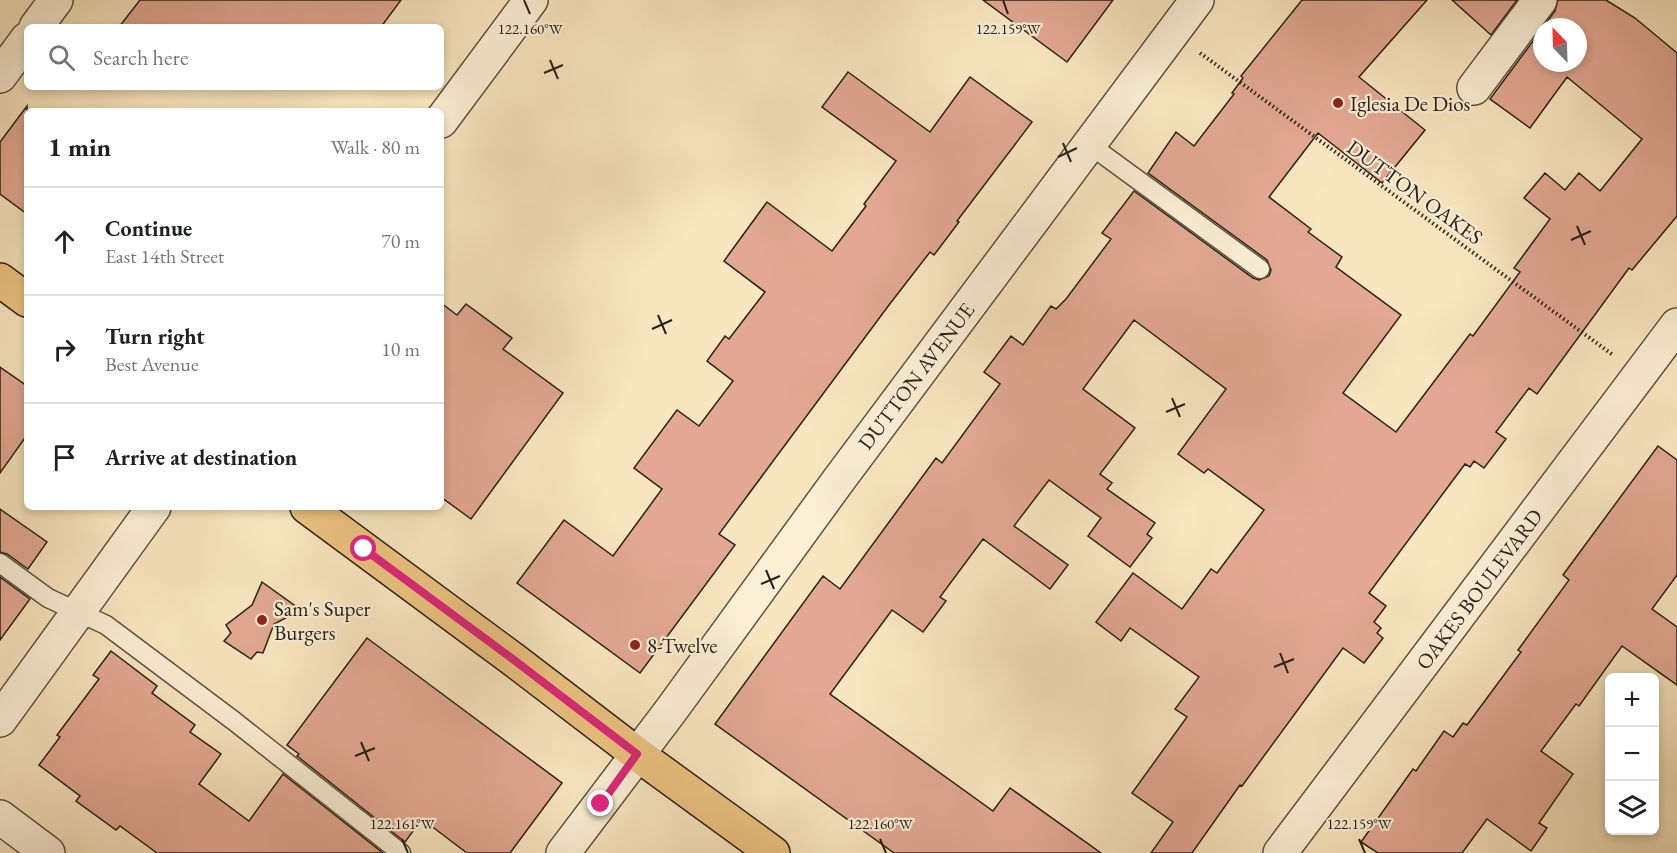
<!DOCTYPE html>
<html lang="en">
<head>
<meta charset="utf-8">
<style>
  :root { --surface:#fff; --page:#f2f2f2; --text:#202124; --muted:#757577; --line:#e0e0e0 }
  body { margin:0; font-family:"EB Garamond",serif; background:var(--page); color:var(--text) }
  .controls { position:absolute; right:18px; bottom:18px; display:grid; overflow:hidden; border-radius:9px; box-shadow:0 3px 9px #0003 }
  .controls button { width:54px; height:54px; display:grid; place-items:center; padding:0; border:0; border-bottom:2px solid var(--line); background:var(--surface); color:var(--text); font:30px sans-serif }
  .compass { position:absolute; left:1533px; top:18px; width:54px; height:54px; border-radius:50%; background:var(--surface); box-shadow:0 3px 9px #0003; rotate:337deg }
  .stop { position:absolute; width:18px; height:18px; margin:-14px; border:4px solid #db2777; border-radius:50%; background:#fff }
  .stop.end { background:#db2777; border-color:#fff; box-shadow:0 2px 6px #0008 }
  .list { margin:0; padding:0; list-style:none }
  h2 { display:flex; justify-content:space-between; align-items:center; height:78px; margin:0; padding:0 24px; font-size:26px }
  h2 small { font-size:20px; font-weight:400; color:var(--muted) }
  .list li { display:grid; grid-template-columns:39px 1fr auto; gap:18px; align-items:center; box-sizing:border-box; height:108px; padding:0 24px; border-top:2px solid var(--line) }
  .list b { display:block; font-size:22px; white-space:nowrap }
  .list p { margin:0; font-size:20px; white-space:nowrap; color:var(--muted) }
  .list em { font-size:20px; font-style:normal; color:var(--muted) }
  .icon { flex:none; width:33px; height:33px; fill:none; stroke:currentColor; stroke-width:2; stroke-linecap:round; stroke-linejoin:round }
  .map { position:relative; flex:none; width:1677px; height:853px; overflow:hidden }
  .search { position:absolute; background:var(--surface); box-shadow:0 3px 9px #0003; left:24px; top:24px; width:420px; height:66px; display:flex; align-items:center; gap:15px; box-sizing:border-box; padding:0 21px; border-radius:9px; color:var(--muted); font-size:22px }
  .panel { position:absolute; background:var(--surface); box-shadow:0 3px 9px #0003; left:24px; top:108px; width:420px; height:402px; border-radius:9px }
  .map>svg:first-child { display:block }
  .building { fill:#e2a893; stroke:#282117; stroke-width:1.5 }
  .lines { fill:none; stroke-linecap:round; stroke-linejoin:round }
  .service-casing { stroke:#5c5241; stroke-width:21 }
  .minor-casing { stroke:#5c5241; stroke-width:36 }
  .tertiary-casing { stroke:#5c5241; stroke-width:36 }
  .primary-casing { stroke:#282117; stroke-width:36 }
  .path { stroke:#282117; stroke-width:4; stroke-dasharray:1.5 3; stroke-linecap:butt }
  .service { stroke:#fbefd6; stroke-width:18 }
  .minor { stroke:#fbefd6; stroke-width:33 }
  .tertiary { stroke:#fbefd6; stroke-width:33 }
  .primary { stroke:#ecc380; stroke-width:33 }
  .route { stroke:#db2777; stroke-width:8 }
  .ticks { fill:none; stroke:#282117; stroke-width:2 }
  .poi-dot { fill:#8f2418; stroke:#fbefd6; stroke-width:2 }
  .labels { text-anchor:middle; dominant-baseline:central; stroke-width:4.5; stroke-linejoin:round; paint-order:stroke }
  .poi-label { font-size:21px; fill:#282117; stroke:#fbefd6; text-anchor:start }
  .street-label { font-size:21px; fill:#282117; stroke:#fbefd6 }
  .ticks-label { font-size:15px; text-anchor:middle; fill:#282117; stroke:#fbefd6; stroke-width:4.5; stroke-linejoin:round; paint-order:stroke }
</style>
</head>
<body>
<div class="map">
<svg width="1677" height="853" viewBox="0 0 1677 853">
  <rect width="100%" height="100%" fill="#f9e6c0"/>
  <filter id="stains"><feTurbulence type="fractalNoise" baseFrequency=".00333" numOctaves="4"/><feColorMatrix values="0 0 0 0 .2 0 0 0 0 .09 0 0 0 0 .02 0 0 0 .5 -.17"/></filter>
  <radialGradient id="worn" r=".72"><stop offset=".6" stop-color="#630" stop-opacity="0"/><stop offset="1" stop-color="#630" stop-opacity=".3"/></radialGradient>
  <!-- building -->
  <g class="building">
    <path d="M140,0H401L381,27H119Z"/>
    <path d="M983,0H1113L1067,62Z"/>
    <path d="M1302,0H1427L1359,77L1425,130L1382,183L1318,133L1269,197L1311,229L1308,232L1342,257L1336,267L1401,315L1343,393L1396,432L1470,334L1473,336L1520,272L1514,268L1550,219L1524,198L1545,173L1565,190L1579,173L1600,191L1642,139L1567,77L1530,128L1490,99L1542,29V63H1578V27H1543L1555,11L1558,0H1606L1635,18L1677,53V216L1632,270L1629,268L1537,394L1529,388L1496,432L1506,439L1484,468L1474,461L1470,467L1465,464L1369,593L1386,606L1374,622L1381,628L1377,633L1383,638L1364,663L1343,648L1242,786L1240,785L1192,853H1151L1173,822L1132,793L1187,717L1175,709L1199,677L1130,628L1121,641L1096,622L1133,573L1182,609L1211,569L1217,573L1264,510L1208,469L1204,473L1178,454L1226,389L1134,320L1083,389L1135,428L1100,474L1112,483L1107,489L1155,523L1147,534L1152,538L1130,567L1088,536L1101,518L1049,480L1014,526L1068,565L1050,589L983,539L940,597L946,601L923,632L892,610L830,694L993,811L1010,788L1101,853H894L715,724L823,576L840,589L936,458L942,463L1000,384L984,372L1011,336L1023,345L1051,306L1056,309L1066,299L1111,239L1102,233L1134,191L1253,278L1259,280L1269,276L1271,270L1267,260L1148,173L1176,132L1194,146L1234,94L1232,93L1243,78L1241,76Z"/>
    <path d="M1452,0H1517L1491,35Z"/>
    <path d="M848,72L930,132L970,77L1032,122L957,221L959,222L934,255L930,252L889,305L719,534L735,545L640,673L517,583L564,520L613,556L662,489L634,468L677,410L699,426L733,381L707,361L725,336L729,339L765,292L724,261L767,202L832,251L866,206L864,204L896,161L822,107Z"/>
    <path d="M27,106V214L0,194V142Z"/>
    <path d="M441,303L457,315L466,304L512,338L503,349L563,393L471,519L441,497Z"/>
    <path d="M0,367L27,386V435L0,473Z"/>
    <path d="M1658,446L1677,460V575L1652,609L1677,627V685L1622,646L1579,706L1576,704L1541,751L1573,774L1539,823L1547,828L1531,851L1487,819L1462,853H1378L1361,842L1413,769L1416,771L1444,731L1453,737L1463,723L1467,725L1521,652L1518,650L1569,580L1563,575Z"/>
    <path d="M0,509L47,542L28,569L7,554L0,552Z"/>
    <path d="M0,577L30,599L0,640Z"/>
    <path d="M262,582L301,610L274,624L263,653L257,652L251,659L224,641L231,633L226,625L252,605Z"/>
    <path d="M367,638L562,783L510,853H467L422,819L405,842L297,756L299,754L287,745Z"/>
    <path d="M111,651L157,686L152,693L195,725L190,732L221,754L199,784L249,821L283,774L383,853H157L120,826L116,830L76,801L80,796L39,765L60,737L57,735L99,679L93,675Z"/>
  </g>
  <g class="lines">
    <defs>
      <g id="service">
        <path d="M1090,145L1260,269"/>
        <path d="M0,563L48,598L106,625L234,721L401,853"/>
      </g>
      <g id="minor">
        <path d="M36,27L56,0"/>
        <path d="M0,76L27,39"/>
        <path d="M1474,88L1540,0"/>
        <path d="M441,121L531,0"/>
        <path d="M0,720L154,507"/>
        <path d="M0,817L48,853"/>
        <path d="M1280,853L1677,325"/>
      </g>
      <path id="tertiary" d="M563,853L672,709L838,481L1197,0"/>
      <g id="primary">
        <path d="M0,280L27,300"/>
        <path d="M307,507L514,660L637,754L773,853"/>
      </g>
    </defs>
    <!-- service casing -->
    <use href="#service" class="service-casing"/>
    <!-- minor casing -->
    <use href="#minor" class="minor-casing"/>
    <!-- tertiary casing -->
    <use href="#tertiary" class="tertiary-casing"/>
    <!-- primary casing -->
    <use href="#primary" class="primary-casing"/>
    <!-- path -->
    <path class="path" d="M1200,53L1613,355"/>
    <!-- service -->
    <use href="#service" class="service"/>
    <!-- minor -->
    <use href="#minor" class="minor"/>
    <!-- tertiary -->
    <use href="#tertiary" class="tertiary"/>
    <!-- primary -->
    <use href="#primary" class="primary"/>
  </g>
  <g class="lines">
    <!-- route -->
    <path class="route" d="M364,549L514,660L637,754L601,804"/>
  </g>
  <!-- ticks -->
  <path class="ticks" d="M524,0L530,14M1003,0L1008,14M550,60L558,79M544,73L563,65M1063,143L1071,162M1058,157L1077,148M1577,226L1585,245M1571,240L1591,231M658,315L666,334M652,329L672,320M1172,398L1180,417M1166,412L1185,404M766,570L774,589M761,584L780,576M1280,653L1288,673M1274,667L1294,659M361,742L369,761M355,756L375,748M402,839L408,853M880,839L886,853M1359,839L1365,853"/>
  <!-- markers -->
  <g class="poi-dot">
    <circle cx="1338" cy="103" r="6"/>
    <circle cx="262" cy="620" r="6"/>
    <circle cx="635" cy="645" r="6"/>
  </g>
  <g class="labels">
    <!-- poi labels -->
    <g class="poi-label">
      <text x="1350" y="103">Iglesia De Dios</text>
      <text x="274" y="608">Sam's Super<tspan x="274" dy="24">Burgers</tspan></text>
      <text x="647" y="645">8-Twelve</text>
    </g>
    <!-- street labels -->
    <g class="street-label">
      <text transform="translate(1415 192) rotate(36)">DUTTON OAKES</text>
      <text transform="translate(916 376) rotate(-53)">DUTTON AVENUE</text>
      <text transform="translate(1479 589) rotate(-53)">OAKES BOULEVARD</text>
    </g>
  </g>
  <g class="ticks-label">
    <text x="530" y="34">122.160°W</text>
    <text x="1008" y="34">122.159°W</text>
    <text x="402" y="829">122.161°W</text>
    <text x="880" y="829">122.160°W</text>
    <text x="1359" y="829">122.159°W</text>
  </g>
  <rect width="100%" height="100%" filter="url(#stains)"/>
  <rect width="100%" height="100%" fill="url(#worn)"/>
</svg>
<div class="controls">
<button>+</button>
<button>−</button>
<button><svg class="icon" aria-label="layers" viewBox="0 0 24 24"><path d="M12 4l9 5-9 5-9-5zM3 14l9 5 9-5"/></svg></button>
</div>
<svg class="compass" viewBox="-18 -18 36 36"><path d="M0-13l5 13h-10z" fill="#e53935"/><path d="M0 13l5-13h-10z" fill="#757577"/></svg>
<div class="stop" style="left:364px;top:549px"></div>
<div class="stop end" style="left:601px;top:804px"></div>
<div class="search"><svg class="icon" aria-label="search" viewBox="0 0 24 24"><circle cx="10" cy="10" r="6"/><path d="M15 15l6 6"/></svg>Search here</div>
<section class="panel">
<h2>1 min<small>Walk · 80 m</small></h2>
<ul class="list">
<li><svg class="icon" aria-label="ahead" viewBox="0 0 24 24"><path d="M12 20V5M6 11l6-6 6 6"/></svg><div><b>Continue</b><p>East 14th Street</p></div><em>70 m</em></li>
<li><svg class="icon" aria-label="right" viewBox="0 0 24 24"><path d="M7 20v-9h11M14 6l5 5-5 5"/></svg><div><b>Turn right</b><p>Best Avenue</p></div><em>10 m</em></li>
<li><svg class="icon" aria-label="arrive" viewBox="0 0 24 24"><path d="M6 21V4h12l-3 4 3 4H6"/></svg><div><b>Arrive at destination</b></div></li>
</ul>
</section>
</div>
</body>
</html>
